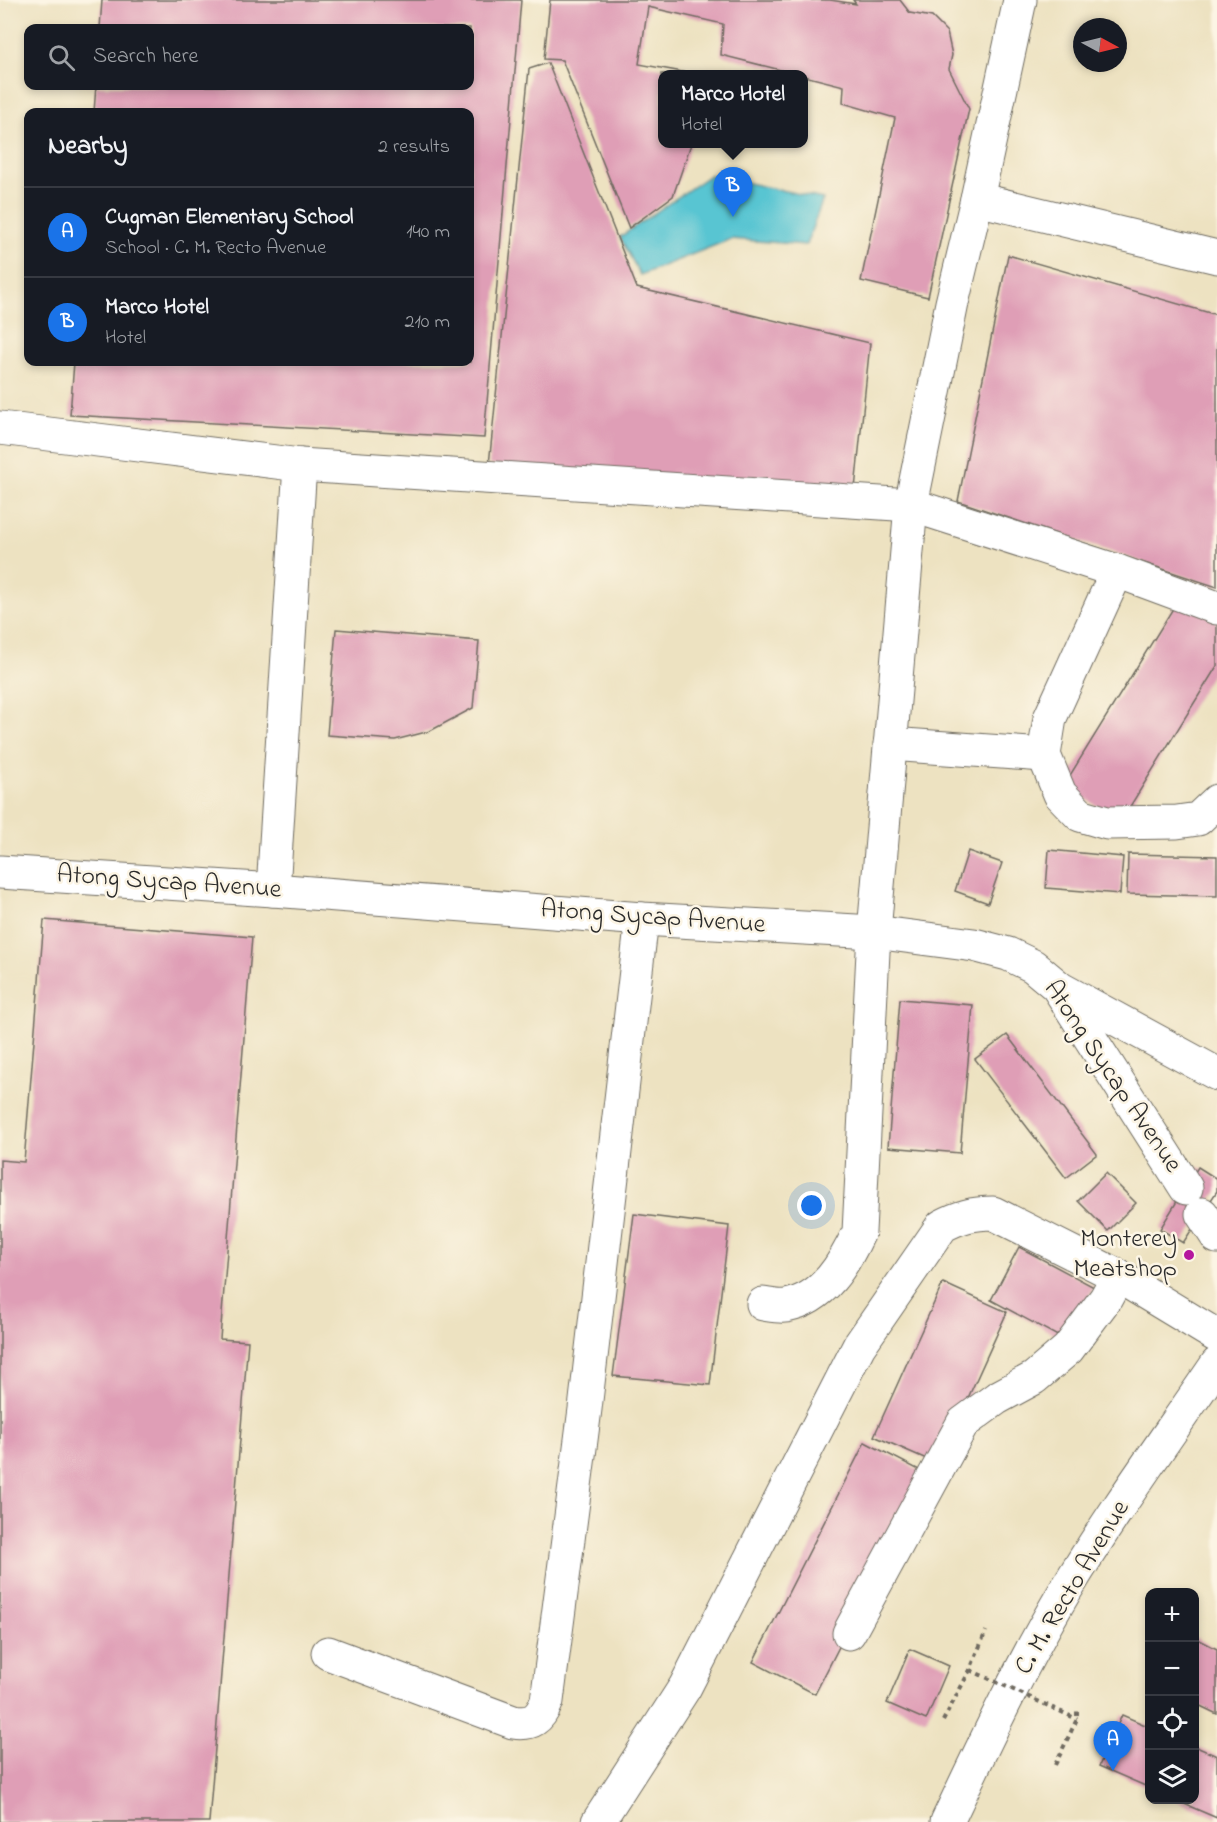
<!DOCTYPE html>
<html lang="en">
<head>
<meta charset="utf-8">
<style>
  :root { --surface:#171b24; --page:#20242c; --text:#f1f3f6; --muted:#9ea1a6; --line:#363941; --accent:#1a73e8 }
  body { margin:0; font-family:"Indie Flower",sans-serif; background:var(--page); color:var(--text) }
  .controls { position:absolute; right:18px; bottom:18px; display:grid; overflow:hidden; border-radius:12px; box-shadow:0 3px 9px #0003 }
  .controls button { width:54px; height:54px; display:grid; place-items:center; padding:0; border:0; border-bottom:2px solid var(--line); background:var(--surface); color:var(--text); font:30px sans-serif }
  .compass { position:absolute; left:1073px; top:18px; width:54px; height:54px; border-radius:50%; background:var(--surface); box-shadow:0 3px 9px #0003; rotate:97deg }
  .you { position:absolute; left:812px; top:1206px; width:21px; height:21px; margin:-15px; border:4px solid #fff; border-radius:50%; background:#1a73e8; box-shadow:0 0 0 9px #1a73e833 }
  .badge { display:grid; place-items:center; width:39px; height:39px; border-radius:50%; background:var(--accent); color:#fff; font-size:20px; font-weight:700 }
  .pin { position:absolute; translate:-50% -50px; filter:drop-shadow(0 2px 3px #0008) }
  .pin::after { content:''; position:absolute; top:32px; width:21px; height:18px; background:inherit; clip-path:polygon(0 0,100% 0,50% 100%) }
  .popup { position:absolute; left:658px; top:70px; width:150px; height:78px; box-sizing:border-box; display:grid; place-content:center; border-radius:12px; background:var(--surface); filter:drop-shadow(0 2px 4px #0005); font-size:20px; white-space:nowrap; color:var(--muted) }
  .popup b { font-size:22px; color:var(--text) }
  .popup::after { content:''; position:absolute; left:50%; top:100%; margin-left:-12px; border:12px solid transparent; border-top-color:var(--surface) }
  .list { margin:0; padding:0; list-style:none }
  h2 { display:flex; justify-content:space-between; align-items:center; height:78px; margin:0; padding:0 24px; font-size:26px }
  h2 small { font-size:20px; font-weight:400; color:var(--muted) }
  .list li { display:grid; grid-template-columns:39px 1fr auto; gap:18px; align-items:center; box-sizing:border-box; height:90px; padding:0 24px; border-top:2px solid var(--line) }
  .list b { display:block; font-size:22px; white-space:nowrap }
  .list p { margin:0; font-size:20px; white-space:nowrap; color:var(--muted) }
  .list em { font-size:20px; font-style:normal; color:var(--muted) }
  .icon { flex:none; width:33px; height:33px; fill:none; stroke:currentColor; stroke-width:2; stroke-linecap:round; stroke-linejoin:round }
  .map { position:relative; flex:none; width:1217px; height:1822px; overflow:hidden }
  .search { position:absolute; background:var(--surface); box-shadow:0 3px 9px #0003; left:24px; top:24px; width:450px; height:66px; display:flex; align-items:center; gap:15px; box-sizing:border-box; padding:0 21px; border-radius:12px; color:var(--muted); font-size:22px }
  .panel { position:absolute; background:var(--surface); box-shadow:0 3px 9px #0003; left:24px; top:108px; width:450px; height:258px; border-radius:12px }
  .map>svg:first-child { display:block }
  .water { fill:#59c5d2; stroke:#42787e; stroke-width:1.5 }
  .building { fill:#df9eb6 }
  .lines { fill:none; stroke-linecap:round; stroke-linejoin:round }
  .minor-casing { stroke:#6f6b60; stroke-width:35 }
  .highway-casing { stroke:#6f6b60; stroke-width:35 }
  .path { stroke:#6f6b60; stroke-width:4; stroke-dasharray:4.5 4.5; stroke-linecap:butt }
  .minor { stroke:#fff; stroke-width:33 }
  .highway { stroke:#fff; stroke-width:33 }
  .path-bridge { stroke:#6f6b60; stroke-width:4; stroke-dasharray:4.5 4.5; stroke-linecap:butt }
  .poi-dot { fill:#b5179e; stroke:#fcf5e5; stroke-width:2 }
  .labels { text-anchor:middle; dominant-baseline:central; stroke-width:5; stroke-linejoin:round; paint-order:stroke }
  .street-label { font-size:26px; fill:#2b2b2b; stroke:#fcf5e5 }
  .poi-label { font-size:26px; fill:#2b2b2b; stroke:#fcf5e5; text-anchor:end }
</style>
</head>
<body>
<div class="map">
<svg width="1217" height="1822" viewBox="0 0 1217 1822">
  <rect width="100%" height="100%" fill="#fcf5e5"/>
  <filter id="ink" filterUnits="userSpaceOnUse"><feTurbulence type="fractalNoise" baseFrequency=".0167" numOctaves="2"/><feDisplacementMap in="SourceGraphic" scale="12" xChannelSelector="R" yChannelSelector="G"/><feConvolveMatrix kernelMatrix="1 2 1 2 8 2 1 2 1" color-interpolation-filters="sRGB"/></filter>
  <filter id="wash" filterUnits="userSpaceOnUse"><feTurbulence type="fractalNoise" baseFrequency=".008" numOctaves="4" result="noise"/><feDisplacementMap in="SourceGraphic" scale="24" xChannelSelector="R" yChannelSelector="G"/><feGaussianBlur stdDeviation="1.35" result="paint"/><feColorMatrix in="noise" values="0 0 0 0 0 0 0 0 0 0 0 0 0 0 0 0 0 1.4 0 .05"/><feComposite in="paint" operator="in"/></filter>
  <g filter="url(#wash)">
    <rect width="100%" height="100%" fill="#ede2c1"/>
    <!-- water -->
    <path class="water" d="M710,175L823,199L806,245L731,239L640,275L620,237Z"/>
    <g id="blocks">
      <!-- building -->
      <g class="building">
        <path d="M102,0H521L484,438L70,415L74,362H470V112H94L96,86H470V28H100Z"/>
        <path d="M550,0H830L856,4L853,0H900L910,13L932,17L947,32L952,55L949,69L969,109L928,297L861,281L895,118L843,103L844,86L721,55L723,24L648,7L639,64L688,73L662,74V144H691L673,196L629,228L562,60L544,59Z"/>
        <path d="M548,63L637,288L870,343L855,489L489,465L529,69Z"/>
        <path d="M1008,255L1217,315V587L958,501Z"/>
        <path d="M1180,597L1217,621V666L1121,821L1064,785Z"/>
        <path d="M336,629L479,641L473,708L430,731L395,740L327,735Z"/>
        <path d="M1049,850L1123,857L1120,894L1046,888Z"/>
        <path d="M968,851L1002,863L988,903L955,891Z"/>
        <path d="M1128,854L1217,856V896L1127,894Z"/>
        <path d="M44,920L252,937L220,1339L248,1341L209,1822H0V1160L24,1162Z"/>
        <path d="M900,999L973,1005L960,1153L888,1147Z"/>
        <path d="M1007,1035L1097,1154L1066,1178L975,1059Z"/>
        <path d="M1198,1167L1217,1179V1191L1183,1243L1160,1229Z"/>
        <path d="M1106,1173L1136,1203L1108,1231L1078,1201Z"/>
        <path d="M634,1214L729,1226L710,1385L613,1376Z"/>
        <path d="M1019,1247L1094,1287L1065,1340L991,1300Z"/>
        <path d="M943,1283L1007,1312L938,1464L874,1436Z"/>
        <path d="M865,1442L927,1474L815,1694L753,1662Z"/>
        <path d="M1194,1637L1217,1649V1714L1194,1703Z"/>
        <path d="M910,1649L949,1666L926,1720L887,1703Z"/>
        <path d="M1122,1715L1150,1727V1788L1099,1766Z"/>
        <path d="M1194,1746L1217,1756V1818L1175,1800H1194Z"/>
      </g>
    </g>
  </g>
  <g filter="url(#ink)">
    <use href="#blocks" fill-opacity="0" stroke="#6f6b60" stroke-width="1.5"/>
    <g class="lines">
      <defs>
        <g id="minor">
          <path d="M977,199L1217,257"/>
          <path d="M0,428L300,465L911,505L1117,571L1217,608"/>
          <path d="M1117,571L1050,718L1044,755L1060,794L1080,815L1107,823L1177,822L1198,819L1217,801"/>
          <path d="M890,744L1044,755"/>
          <path d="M0,872L273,890L642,919L874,932L974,945L1008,954L1033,966L1057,986L1186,1188"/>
          <path d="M273,890L300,465"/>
          <path d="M1061,989L1217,1074"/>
          <path d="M1202,1214L1217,1237"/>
          <path d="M763,1304C770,1305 779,1307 786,1306C824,1299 844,1264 859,1232L874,932L911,505L952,303L977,199L1020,0"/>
          <path d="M849,1633L963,1423L997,1398L1034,1378L1068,1349L1106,1298L1118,1276"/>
          <path d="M328,1653L513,1722C532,1725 540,1719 547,1701L585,1409L642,919"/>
          <path d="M598,1822L685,1687L859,1346L942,1226C959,1217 973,1213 993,1213L1118,1276L1217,1336"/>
        </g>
        <path id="highway" d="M947,1822C984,1744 1021,1665 1065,1591C1112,1513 1166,1439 1217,1364"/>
      </defs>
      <!-- minor casing -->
      <use href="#minor" class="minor-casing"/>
      <!-- highway casing -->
      <use href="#highway" class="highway-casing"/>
      <!-- path -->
      <g class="path">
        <path d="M943,1721L970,1670L986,1631"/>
        <path d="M1055,1765L1077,1719V1711"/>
      </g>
      <!-- minor -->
      <use href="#minor" class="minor"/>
      <!-- highway -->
      <use href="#highway" class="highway"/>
      <!-- path-bridge -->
      <path class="path-bridge" d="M970,1670L1077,1719"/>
    </g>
  </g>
  <!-- markers -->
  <circle class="poi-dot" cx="1189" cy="1255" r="6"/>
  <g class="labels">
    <!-- street labels -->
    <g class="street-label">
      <text transform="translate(169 883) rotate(4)">Atong Sycap Avenue</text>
      <text transform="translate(653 918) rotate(4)">Atong Sycap Avenue</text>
      <text transform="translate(1112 1077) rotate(56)">Atong Sycap Avenue</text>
      <text transform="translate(1073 1588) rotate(-59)">C. M. Recto Avenue</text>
    </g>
    <!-- poi labels -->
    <g class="poi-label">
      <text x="1177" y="1240">Monterey<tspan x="1177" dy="30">Meatshop</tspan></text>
    </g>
  </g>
</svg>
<div class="controls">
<button>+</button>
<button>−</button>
<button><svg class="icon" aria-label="locate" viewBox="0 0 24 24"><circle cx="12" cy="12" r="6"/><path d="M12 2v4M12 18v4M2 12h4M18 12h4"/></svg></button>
<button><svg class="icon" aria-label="layers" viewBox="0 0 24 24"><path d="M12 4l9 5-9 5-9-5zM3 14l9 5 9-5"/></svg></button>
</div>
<svg class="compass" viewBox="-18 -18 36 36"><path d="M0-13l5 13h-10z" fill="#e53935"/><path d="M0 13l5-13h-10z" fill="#9ea1a6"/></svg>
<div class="you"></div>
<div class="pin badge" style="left:1113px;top:1771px">A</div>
<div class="pin badge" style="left:733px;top:217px">B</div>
<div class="popup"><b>Marco Hotel</b>Hotel</div>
<div class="search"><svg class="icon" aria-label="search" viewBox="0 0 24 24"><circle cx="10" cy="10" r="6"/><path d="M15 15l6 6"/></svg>Search here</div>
<section class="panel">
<h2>Nearby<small>2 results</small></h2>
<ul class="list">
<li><span class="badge">A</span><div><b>Cugman Elementary School</b><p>School · C. M. Recto Avenue</p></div><em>140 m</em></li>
<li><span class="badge">B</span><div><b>Marco Hotel</b><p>Hotel</p></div><em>210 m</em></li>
</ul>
</section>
</div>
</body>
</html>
